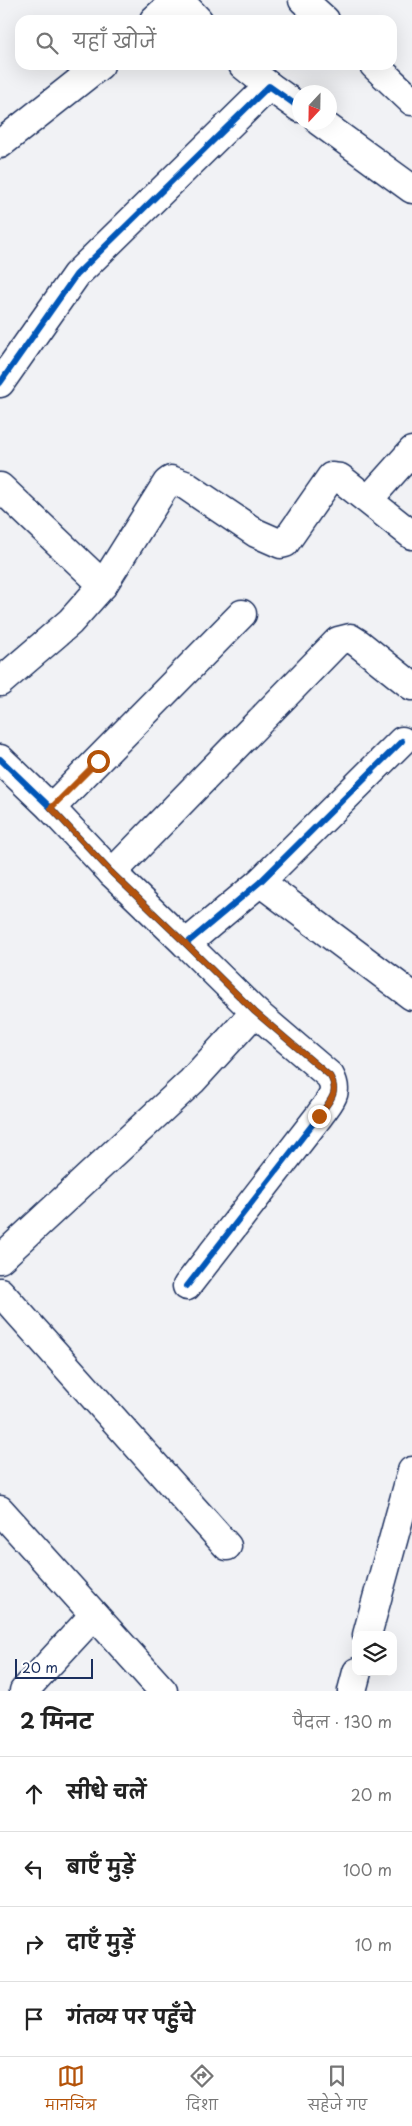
<!DOCTYPE html>
<html lang="hi">
<head>
<meta charset="utf-8">
<style>
  :root { --surface:#fff; --page:#f6f6f6; --text:#222; --muted:#767676; --line:#e0e0e0; --accent:#b45309 }
  body { margin:0; font-family:"Playpen Sans","Playpen Sans Deva",sans-serif; background:var(--page); color:var(--text) }
  .controls { position:absolute; right:15px; bottom:15px; display:grid; overflow:hidden; border-radius:10px; box-shadow:0 5px 20px #0002 }
  .controls button { width:45px; height:45px; display:grid; place-items:center; padding:0; border:0; border-bottom:1px solid var(--line); background:var(--surface); color:var(--text); font:25px sans-serif }
  .compass { position:absolute; left:292px; top:85px; width:45px; height:45px; border-radius:50%; background:var(--surface); box-shadow:0 5px 20px #0002; rotate:202deg }
  .scale { position:absolute; left:15px; bottom:12px; width:78px; box-sizing:border-box; padding-left:5px; border:2px solid #1b2f5e; border-top:0; font-size:14px; line-height:18px; white-space:nowrap; color:#1b2f5e; -webkit-text-stroke:4px #fff; paint-order:stroke }
  .stop { position:absolute; width:15px; height:15px; margin:-11px; border:4px solid #b45309; border-radius:50%; background:#fff }
  .stop.end { background:#b45309; border-color:#fff; box-shadow:0 1px 5px #0008 }
  .list { margin:0; padding:0; list-style:none }
  h2 { display:flex; justify-content:space-between; align-items:center; height:65px; margin:0; padding:0 20px; font-size:21px }
  h2 small { font-size:16px; font-weight:400; color:var(--muted) }
  .list li { display:grid; grid-template-columns:32px 1fr auto; gap:15px; align-items:center; box-sizing:border-box; height:75px; padding:0 20px; border-top:1px solid var(--line) }
  .list b { display:block; font-size:19px; white-space:nowrap }
  .list em { font-size:16px; font-style:normal; color:var(--muted) }
  .icon { flex:none; width:28px; height:28px; fill:none; stroke:currentColor; stroke-width:2; stroke-linecap:round; stroke-linejoin:round }
  .map { position:relative; flex:none; width:412px; height:1691px; overflow:hidden }
  .search { position:absolute; background:var(--surface); box-shadow:0 5px 20px #0002; left:15px; right:15px; top:15px; height:55px; display:flex; align-items:center; gap:12px; box-sizing:border-box; padding:0 18px; border-radius:15px; color:var(--muted); font-size:19px }
  .sheet { height:365px; background:var(--surface) }
  nav { display:flex; justify-content:space-around; align-items:center; box-sizing:border-box; height:70px; border-top:1px solid var(--line); background:var(--surface); font-size:14px; color:var(--muted) }
  nav a { display:grid; justify-items:center; gap:2px }
  nav .on { color:var(--accent) }
  .map>svg:first-child { display:block }
  .lines { fill:none; stroke-linecap:round; stroke-linejoin:round }
  .minor-casing { stroke:#1b2f5e; stroke-width:31 }
  .tertiary-casing { stroke:#1b2f5e; stroke-width:31 }
  .minor { stroke:#fff; stroke-width:28 }
  .tertiary { stroke:#fff; stroke-width:28 }
  .cycleway-casing { stroke:#fff; stroke-width:9 }
  .cycleway { stroke:#0057b8; stroke-width:6 }
  .route { stroke:#b45309; stroke-width:6 }
</style>
</head>
<body>
<div class="map">
<svg width="412" height="1691" viewBox="0 0 412 1691">
  <rect width="100%" height="100%" fill="#f1f2f5"/>
  <filter id="ink" filterUnits="userSpaceOnUse"><feTurbulence type="fractalNoise" baseFrequency=".02" numOctaves="2"/><feDisplacementMap in="SourceGraphic" scale="10" xChannelSelector="R" yChannelSelector="G"/><feConvolveMatrix kernelMatrix="1 2 1 2 8 2 1 2 1" color-interpolation-filters="sRGB"/></filter>
  <g filter="url(#ink)">
    <g class="lines">
      <defs>
        <g id="minor">
          <path d="M179,0L198,20"/>
          <path d="M303,0L325,20"/>
          <path d="M154,20L176,0"/>
          <path d="M243,65L269,86"/>
          <path d="M374,65L412,101"/>
          <path d="M320,122L412,189"/>
          <path d="M0,144L100,65"/>
          <path d="M0,383L76,275L269,86L300,108"/>
          <path d="M0,487L103,585L70,622L0,682"/>
          <path d="M369,499L412,451"/>
          <path d="M103,585L167,483L171,480L185,485L256,533L281,544L285,543L331,477L340,478L412,535"/>
          <path d="M0,759L51,808L112,873L186,944L260,882L402,741"/>
          <path d="M51,808L242,614"/>
          <path d="M112,873L338,641L350,638L358,643L412,686"/>
          <path d="M260,882L412,996"/>
          <path d="M186,944L255,1012L330,1076C340,1094 329,1101 319,1116L187,1286"/>
          <path d="M0,1259L192,1081L255,1012"/>
          <path d="M0,1292L227,1546"/>
          <path d="M0,1510L163,1691"/>
          <path d="M24,1691L94,1615"/>
        </g>
        <g id="tertiary">
          <path d="M367,1635L412,1471"/>
          <path d="M352,1691L357,1672"/>
        </g>
      </defs>
      <!-- minor casing -->
      <use href="#minor" class="minor-casing"/>
      <!-- tertiary casing -->
      <use href="#tertiary" class="tertiary-casing"/>
      <!-- minor -->
      <use href="#minor" class="minor"/>
      <!-- tertiary -->
      <use href="#tertiary" class="tertiary"/>
      <defs>
        <g id="cycleway">
          <path d="M0,383L76,275L269,86L300,108"/>
          <path d="M0,759L51,808L112,873L186,944L260,882L402,741"/>
          <path d="M186,944L255,1012L330,1076C340,1094 329,1101 319,1116L187,1286"/>
        </g>
      </defs>
      <!-- cycleway casing -->
      <use href="#cycleway" class="cycleway-casing"/>
      <!-- cycleway -->
      <use href="#cycleway" class="cycleway"/>
    </g>
  </g>
  <g class="lines" filter="url(#ink)">
    <!-- route -->
    <path class="route" d="M98,761L51,808L112,873L186,944L255,1012L330,1076C340,1094 329,1101 319,1116"/>
  </g>
</svg>
<div class="controls">
<button><svg class="icon" aria-label="layers" viewBox="0 0 24 24"><path d="M12 4l9 5-9 5-9-5zM3 14l9 5 9-5"/></svg></button>
</div>
<svg class="compass" viewBox="-18 -18 36 36"><path d="M0-13l5 13h-10z" fill="#e53935"/><path d="M0 13l5-13h-10z" fill="#767676"/></svg>
<div class="scale">20 m</div>
<div class="stop" style="left:98px;top:761px"></div>
<div class="stop end" style="left:319px;top:1116px"></div>
<div class="search"><svg class="icon" aria-label="search" viewBox="0 0 24 24"><circle cx="10" cy="10" r="6"/><path d="M15 15l6 6"/></svg>यहाँ खोजें</div>
</div>
<section class="sheet">
<h2>2 मिनट<small>पैदल · 130 m</small></h2>
<ul class="list">
<li><svg class="icon" aria-label="ahead" viewBox="0 0 24 24"><path d="M12 20V5M6 11l6-6 6 6"/></svg><div><b>सीधे चलें</b></div><em>20 m</em></li>
<li><svg class="icon" aria-label="left" viewBox="0 0 24 24"><path d="M17 20v-9H6M10 6l-5 5 5 5"/></svg><div><b>बाएँ मुड़ें</b></div><em>100 m</em></li>
<li><svg class="icon" aria-label="right" viewBox="0 0 24 24"><path d="M7 20v-9h11M14 6l5 5-5 5"/></svg><div><b>दाएँ मुड़ें</b></div><em>10 m</em></li>
<li><svg class="icon" aria-label="arrive" viewBox="0 0 24 24"><path d="M6 21V4h12l-3 4 3 4H6"/></svg><div><b>गंतव्य पर पहुँचे</b></div></li>
</ul>
</section>
<nav>
<a class="on"><svg class="icon" aria-label="map" viewBox="0 0 24 24"><path d="M3 6l6-2 6 2 6-2v14l-6 2-6-2-6 2zM9 4v14M15 6v14"/></svg>मानचित्र</a>
<a><svg class="icon" aria-label="directions" viewBox="0 0 24 24"><path d="M12 3l9 9-9 9-9-9zM9 14v-3h6M13 9l2 2-2 2"/></svg>दिशा</a>
<a><svg class="icon" aria-label="saved" viewBox="0 0 24 24"><path d="M7 4h10v16l-5-4-5 4z"/></svg>सहेजे गए</a>
</nav>
</body>
</html>
